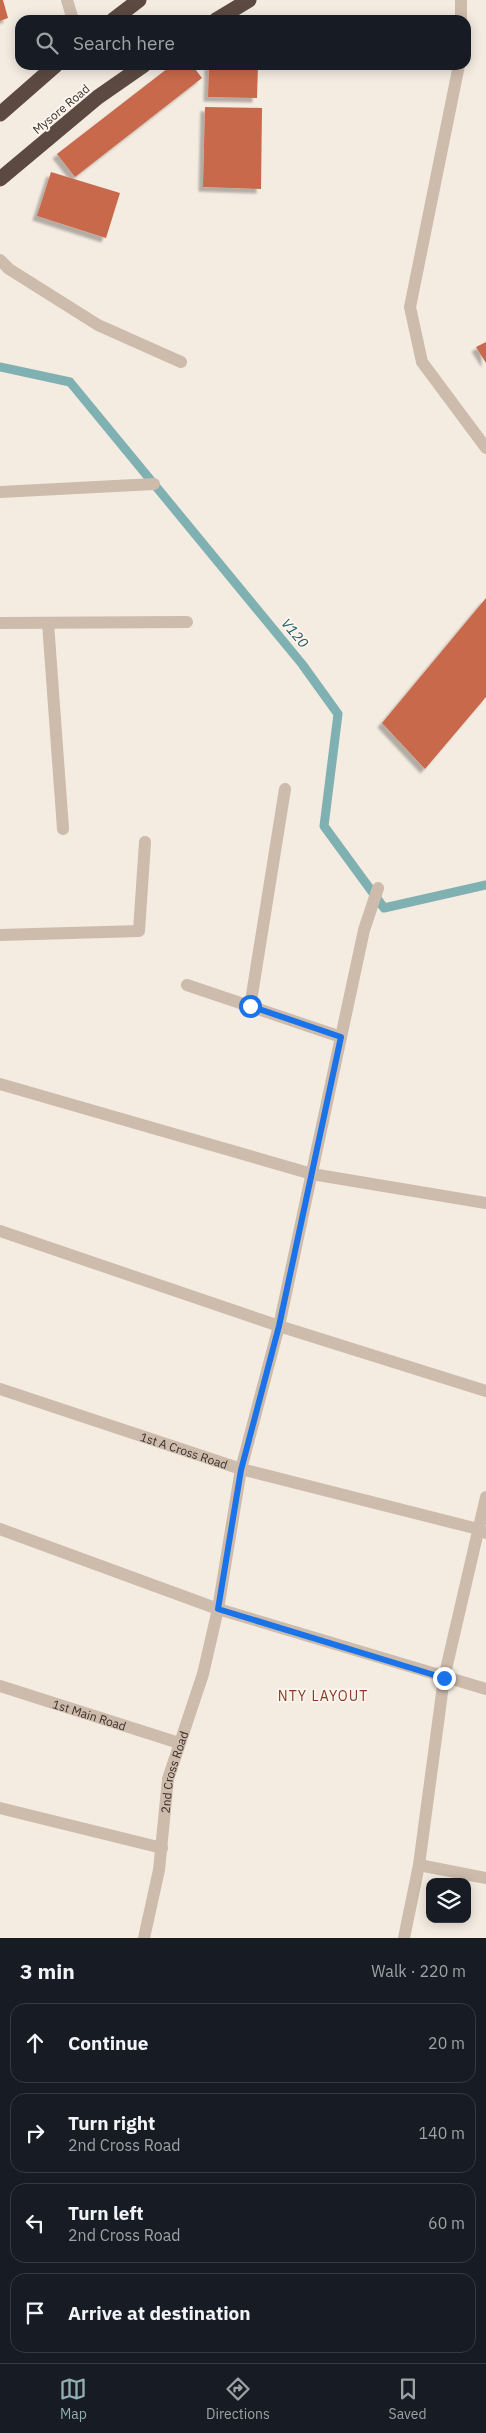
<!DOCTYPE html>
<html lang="en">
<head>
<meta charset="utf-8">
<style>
  :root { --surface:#171b24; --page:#20242c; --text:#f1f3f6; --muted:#9ea1a6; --line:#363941; --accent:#92aeb2 }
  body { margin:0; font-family:"IBM Plex Sans",sans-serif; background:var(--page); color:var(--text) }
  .controls { position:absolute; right:15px; bottom:15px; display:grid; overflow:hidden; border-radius:10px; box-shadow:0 2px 12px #0003 }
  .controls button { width:45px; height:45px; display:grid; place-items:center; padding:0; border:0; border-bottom:1px solid var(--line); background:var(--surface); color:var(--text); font:25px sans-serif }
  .stop { position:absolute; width:15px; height:15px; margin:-11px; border:4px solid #1a73e8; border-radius:50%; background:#fff }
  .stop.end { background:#1a73e8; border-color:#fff; box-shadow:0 1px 5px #0008 }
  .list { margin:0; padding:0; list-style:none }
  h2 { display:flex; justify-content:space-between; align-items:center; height:65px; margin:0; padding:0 20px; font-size:21px }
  h2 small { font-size:16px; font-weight:400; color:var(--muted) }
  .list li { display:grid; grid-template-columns:32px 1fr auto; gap:15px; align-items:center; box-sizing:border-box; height:80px; margin:0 10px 10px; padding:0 10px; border:1px solid var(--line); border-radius:15px }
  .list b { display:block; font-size:19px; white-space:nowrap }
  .list p { margin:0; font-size:16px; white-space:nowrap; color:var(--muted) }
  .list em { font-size:16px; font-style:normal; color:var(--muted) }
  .icon { flex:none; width:28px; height:28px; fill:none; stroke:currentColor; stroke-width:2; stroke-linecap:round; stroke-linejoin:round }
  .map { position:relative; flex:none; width:486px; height:1938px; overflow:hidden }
  .search { position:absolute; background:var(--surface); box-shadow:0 2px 12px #0003; left:15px; right:15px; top:15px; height:55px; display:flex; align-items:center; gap:12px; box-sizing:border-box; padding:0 18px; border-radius:15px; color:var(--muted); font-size:19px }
  .sheet { height:425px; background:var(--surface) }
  nav { display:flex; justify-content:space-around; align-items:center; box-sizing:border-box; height:70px; border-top:1px solid var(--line); background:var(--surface); font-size:14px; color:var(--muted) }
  nav a { display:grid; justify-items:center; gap:2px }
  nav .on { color:var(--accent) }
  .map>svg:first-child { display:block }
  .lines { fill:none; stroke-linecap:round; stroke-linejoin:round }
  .stream { stroke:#7fb0b2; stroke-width:9 }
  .building { fill:#c8694b; filter:url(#shadow) }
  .lane { stroke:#cdbbac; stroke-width:12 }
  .street { stroke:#cdbbac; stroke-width:12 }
  .highway { stroke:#5c4a42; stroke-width:15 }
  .route { stroke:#1a73e8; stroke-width:6 }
  .labels { text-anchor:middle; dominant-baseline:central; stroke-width:4; stroke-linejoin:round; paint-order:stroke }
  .street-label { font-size:12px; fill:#3b302b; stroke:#fbf5ee }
  .water-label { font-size:14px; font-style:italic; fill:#1f5a5e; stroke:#fbf5ee }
  .neighbourhood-label { font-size:14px; letter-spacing:1px; fill:#8c3b22; stroke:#fbf5ee }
</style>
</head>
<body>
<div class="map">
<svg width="486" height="1938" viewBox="0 0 486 1938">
  <defs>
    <filter id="shadow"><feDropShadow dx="-4.5" dy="4.5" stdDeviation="1" flood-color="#0004"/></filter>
  </defs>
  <rect width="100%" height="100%" fill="#f4ebe1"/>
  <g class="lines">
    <!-- stream -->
    <path class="stream" d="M0,367L70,382L302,664L338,714L324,826L384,908L486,885"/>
  </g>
  <!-- building -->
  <g class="building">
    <path d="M0,0H3L8,18L0,21Z"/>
    <path d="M172,65H192L202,78L75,177L57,154Z"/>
    <path d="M209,65H258L257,98L208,97Z"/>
    <path d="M205,107L262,108L261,189L203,187Z"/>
    <path d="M51,172L120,193L106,238L37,216Z"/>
    <path d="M486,342V363L476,347Z"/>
    <path d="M486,598V697L425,769L382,723Z"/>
  </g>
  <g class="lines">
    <!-- lane -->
    <g class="lane">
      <path d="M67,0L73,20"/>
      <path d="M461,0V20"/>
      <path d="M459,65L410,307L422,362L486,448"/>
      <path d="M0,260L9,269L98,325L181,362"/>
    </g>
    <!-- street -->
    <g class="street">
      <path d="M0,492L154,484"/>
      <path d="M0,623L187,622"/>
      <path d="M48,623L63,829"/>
      <path d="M0,935L139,931L145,842"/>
      <path d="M187,985L341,1037"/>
      <path d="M250,1007L285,789"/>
      <path d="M0,1084L312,1174L486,1203"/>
      <path d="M0,1231L279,1326L486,1391"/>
      <path id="s1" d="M0,1389L241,1469L478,1529L486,1533"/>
      <path d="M0,1529L218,1609L486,1689"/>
      <path id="s2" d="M0,1686L179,1743"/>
      <path d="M0,1808L162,1848"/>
      <path d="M419,1865L486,1878"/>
      <path id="s3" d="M144,1938L159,1870L168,1779L203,1674L218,1609L241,1469L279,1326L364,930L378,888"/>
      <path d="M404,1938L419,1865L444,1678L486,1497"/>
    </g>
    <!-- highway -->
    <g class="highway">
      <path d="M113,20L139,0"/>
      <path d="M216,20L249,0"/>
      <path d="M0,114L56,65"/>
      <path d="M0,179L98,97L144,65"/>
    </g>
  </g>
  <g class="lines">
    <!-- route -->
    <path class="route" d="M250,1006L341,1037L279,1326L241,1470L218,1609L444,1678"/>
  </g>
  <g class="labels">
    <!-- street labels -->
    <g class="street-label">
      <text transform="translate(61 109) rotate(-40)">Mysore Road</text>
      <text stroke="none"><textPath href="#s1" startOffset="194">1st A Cross Road</textPath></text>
      <text stroke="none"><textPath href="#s2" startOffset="94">1st Main Road</textPath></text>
      <text stroke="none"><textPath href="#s3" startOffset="169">2nd Cross Road</textPath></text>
    </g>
    <!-- water labels -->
    <g class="water-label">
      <text transform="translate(295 633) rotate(50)">V120</text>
    </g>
    <!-- neighbourhood labels -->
    <g class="neighbourhood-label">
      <text x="323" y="1696">NTY LAYOUT</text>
    </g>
  </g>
</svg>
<div class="controls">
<button><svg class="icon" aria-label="layers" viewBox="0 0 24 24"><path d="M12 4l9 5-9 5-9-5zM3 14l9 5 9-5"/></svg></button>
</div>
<div class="stop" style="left:250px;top:1006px"></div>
<div class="stop end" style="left:444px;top:1678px"></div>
<div class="search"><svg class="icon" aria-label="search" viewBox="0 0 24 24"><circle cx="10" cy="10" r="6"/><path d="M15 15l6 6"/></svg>Search here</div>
</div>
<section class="sheet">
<h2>3 min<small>Walk · 220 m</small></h2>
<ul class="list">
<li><svg class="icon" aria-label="ahead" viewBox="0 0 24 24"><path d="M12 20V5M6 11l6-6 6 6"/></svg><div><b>Continue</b></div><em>20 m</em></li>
<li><svg class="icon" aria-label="right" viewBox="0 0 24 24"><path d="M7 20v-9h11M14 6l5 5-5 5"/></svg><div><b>Turn right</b><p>2nd Cross Road</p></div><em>140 m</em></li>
<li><svg class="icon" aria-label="left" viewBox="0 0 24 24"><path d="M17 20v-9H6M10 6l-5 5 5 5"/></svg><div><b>Turn left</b><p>2nd Cross Road</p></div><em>60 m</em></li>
<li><svg class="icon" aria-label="arrive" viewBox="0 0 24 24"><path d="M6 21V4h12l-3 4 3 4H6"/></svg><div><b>Arrive at destination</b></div></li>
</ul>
</section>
<nav>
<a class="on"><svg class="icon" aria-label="map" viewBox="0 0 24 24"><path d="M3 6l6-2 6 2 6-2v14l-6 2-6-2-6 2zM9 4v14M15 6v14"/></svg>Map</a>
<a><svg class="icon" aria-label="directions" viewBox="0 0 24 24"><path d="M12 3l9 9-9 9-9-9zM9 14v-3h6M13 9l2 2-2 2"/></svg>Directions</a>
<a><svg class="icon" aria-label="saved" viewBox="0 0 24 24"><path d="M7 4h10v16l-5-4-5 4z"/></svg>Saved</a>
</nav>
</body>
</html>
